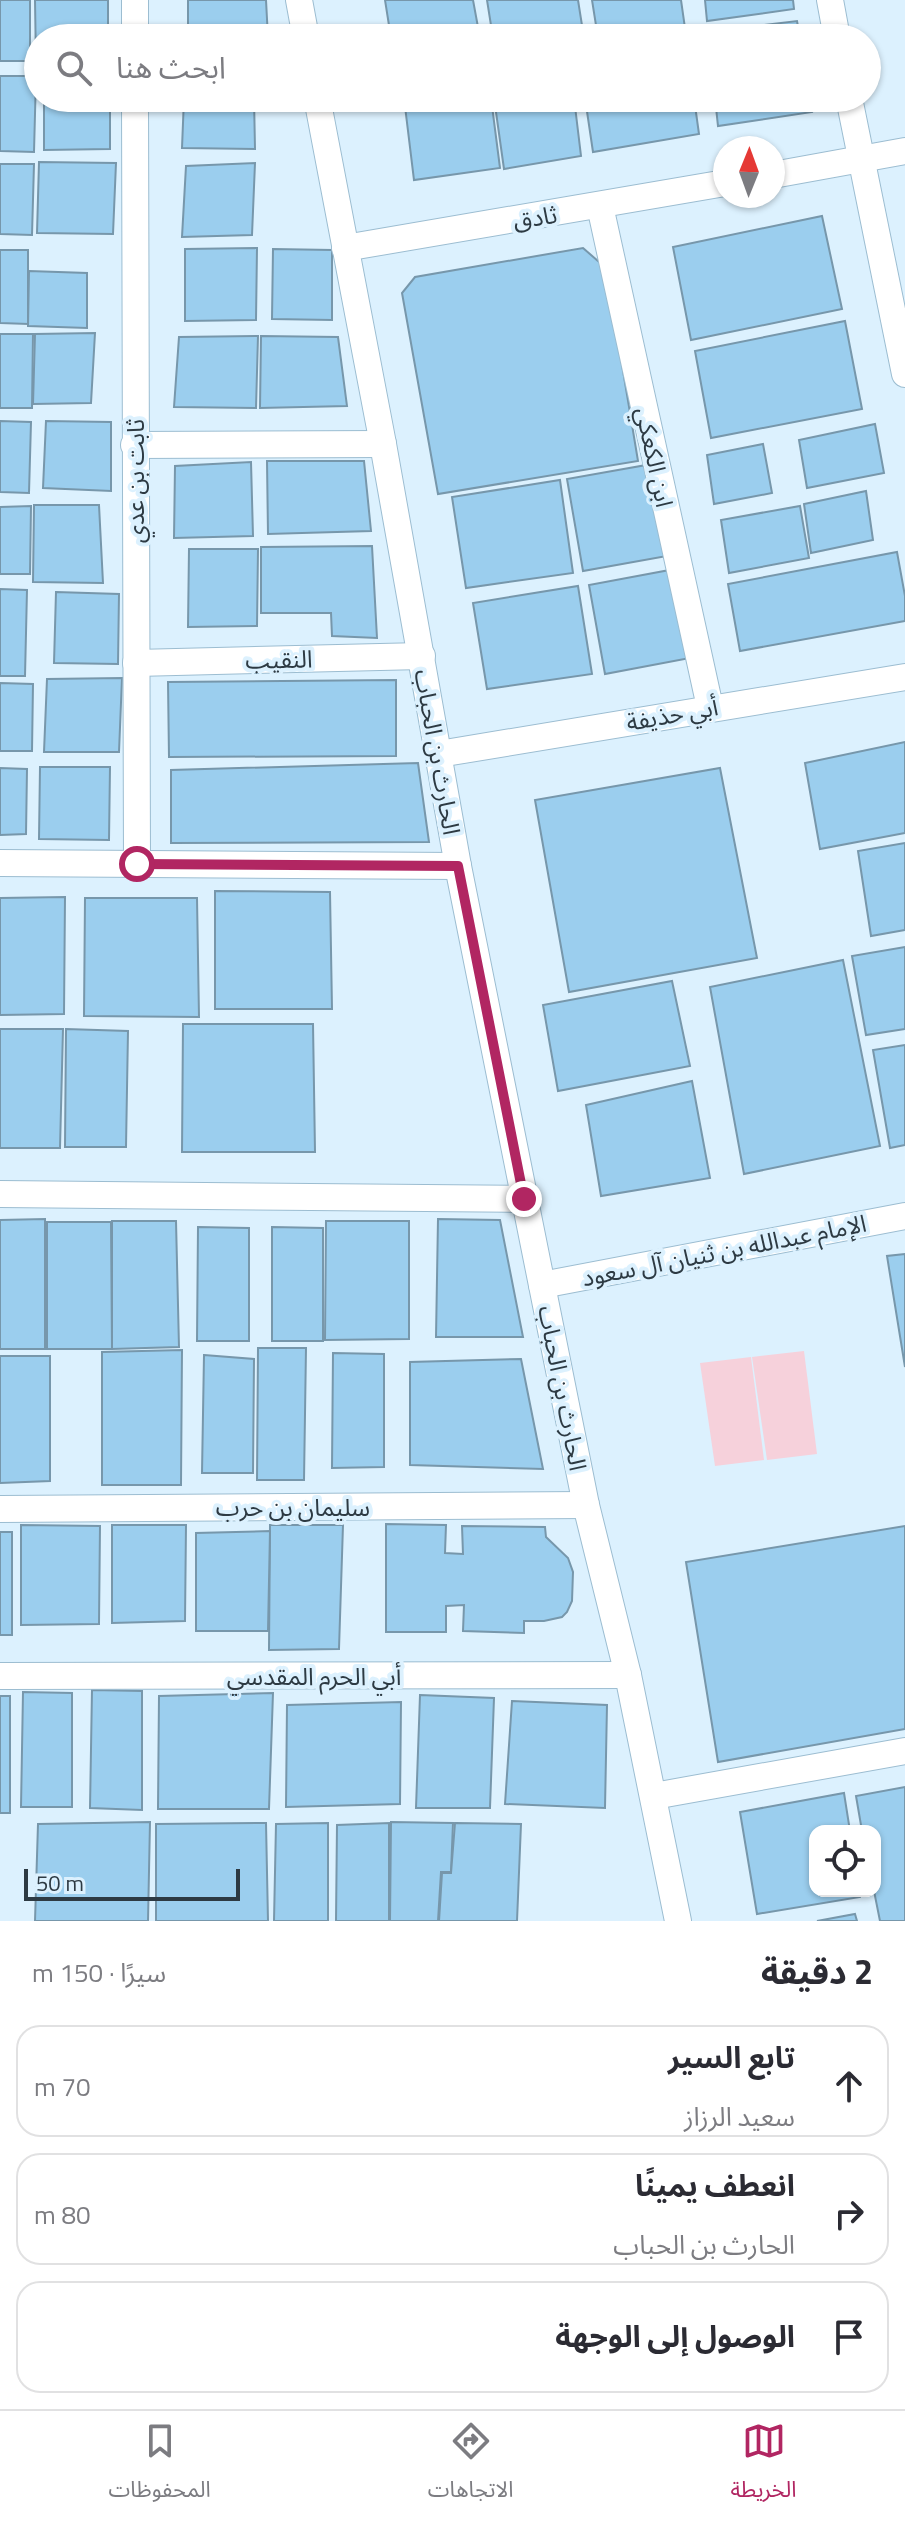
<!DOCTYPE html>
<html lang="ar">
<head>
<meta charset="utf-8">
<style>
  :root { --surface:#fff; --page:#f7f7f7; --text:#2b2b33; --muted:#7c7c81; --line:#e1e1e2; --accent:#b12662 }
  body { margin:0; font-family:"Titillium Web","Noto Sans Arabic",sans-serif; background:var(--page); color:var(--text); direction:rtl }
  .controls { position:absolute; right:24px; bottom:24px; display:grid; overflow:hidden; border-radius:16px; box-shadow:0 2px 6px #0004 }
  .controls button { width:72px; height:72px; display:grid; place-items:center; padding:0; border:0; border-bottom:2px solid var(--line); background:var(--surface); color:var(--text); font:40px sans-serif }
  .compass { position:absolute; left:713px; top:136px; width:72px; height:72px; border-radius:50%; background:var(--surface); box-shadow:0 2px 6px #0004; rotate:1deg }
  .scale { position:absolute; left:24px; bottom:20px; width:216px; box-sizing:border-box; padding-left:8px; border:4px solid #2d3a43; border-top:0; font-size:22px; line-height:28px; white-space:nowrap; color:#2d3a43; -webkit-text-stroke:6px #dcf1fe; paint-order:stroke }
  .stop { position:absolute; width:24px; height:24px; margin:-18px; border:6px solid #b12662; border-radius:50%; background:#fff }
  .stop.end { background:#b12662; border-color:#fff; box-shadow:0 2px 8px #0008 }
  .list { margin:0; padding:0; list-style:none }
  h2 { display:flex; justify-content:space-between; align-items:center; height:104px; margin:0; padding:0 32px; font-size:34px }
  h2 small { font-size:26px; font-weight:400; color:var(--muted) }
  .list li { display:grid; grid-template-columns:52px 1fr auto; gap:24px; align-items:center; box-sizing:border-box; height:112px; margin:0 16px 16px; padding:0 16px; border:2px solid var(--line); border-radius:24px }
  .list b { display:block; font-size:30px; white-space:nowrap }
  .list p { margin:0; font-size:26px; white-space:nowrap; color:var(--muted) }
  .list em { font-size:26px; font-style:normal; color:var(--muted) }
  .icon { flex:none; width:44px; height:44px; fill:none; stroke:currentColor; stroke-width:2; stroke-linecap:round; stroke-linejoin:round }
  .map { position:relative; flex:none; width:905px; height:1921px; overflow:hidden; direction:ltr }
  .search { position:absolute; background:var(--surface); box-shadow:0 2px 6px #0004; left:24px; right:24px; top:24px; height:88px; display:flex; align-items:center; gap:20px; box-sizing:border-box; padding:0 28px; border-radius:44px; color:var(--muted); font-size:30px }
  .sheet { height:488px; background:var(--surface) }
  nav { display:flex; justify-content:space-around; align-items:center; box-sizing:border-box; height:112px; border-top:2px solid var(--line); background:var(--surface); font-size:22px; color:var(--muted) }
  nav a { display:grid; justify-items:center; gap:4px }
  nav .on { color:var(--accent) }
  .map>svg:first-child { display:block }
  .green { fill:#f6d1db }
  .building { fill:#9bceee; stroke:#7797ab; stroke-width:2 }
  .lines { fill:none; stroke-linecap:round; stroke-linejoin:round }
  .minor-casing { stroke:#9cbdd1; stroke-width:28 }
  .minor { stroke:#fff; stroke-width:26 }
  .route { stroke:#b12662; stroke-width:10 }
  .labels { text-anchor:middle; dominant-baseline:central; stroke-width:8; stroke-linejoin:round; paint-order:stroke }
  .street-label { font-size:24px; fill:#2d3a43; stroke:#dcf1fe }
</style>
</head>
<body>
<div class="map">
<svg width="905" height="1921" viewBox="0 0 905 1921">
  <rect width="100%" height="100%" fill="#dcf1fe"/>
  <!-- green -->
  <g class="green">
    <path d="M804,1351L817,1454L767,1460L752,1357Z"/>
    <path d="M751,1357L764,1460L715,1466L700,1363Z"/>
  </g>
  <!-- building -->
  <g class="building">
    <rect x="0" y="0" width="30" height="61"/>
    <path d="M35,0H108V38H38V65L36,64Z"/>
    <path d="M188,0H266L268,38H188Z"/>
    <path d="M385,0H473L480,38H391Z"/>
    <path d="M487,0H578L584,38H493Z"/>
    <path d="M592,0H681L685,28L598,38Z"/>
    <path d="M705,0H793L794,9L707,21Z"/>
    <path d="M797,21L800,38H709L708,32Z"/>
    <path d="M683,33L684,38H655Z"/>
    <path d="M0,76H36L34,152L0,151Z"/>
    <path d="M44,98H110V149L44,150Z"/>
    <path d="M184,98H254L255,149L182,148Z"/>
    <path d="M404,98H491L500,168L414,180Z"/>
    <path d="M494,98H574L581,156L504,169Z"/>
    <path d="M585,98H694L699,134L593,152Z"/>
    <path d="M715,98H809L812,112L718,126Z"/>
    <path d="M39,162L116,163L113,234L37,233Z"/>
    <path d="M255,163L252,235L182,237L186,166Z"/>
    <path d="M0,164H34L32,235L0,234Z"/>
    <path d="M822,216L842,309L691,340L673,247Z"/>
    <path d="M257,248L256,320L185,321V249Z"/>
    <path d="M583,248L606,268L638,461L438,494L402,293L415,277Z"/>
    <path d="M273,249L332,250V320L272,319Z"/>
    <path d="M0,250H28V324L0,323Z"/>
    <path d="M29,271L87,273V328L28,326Z"/>
    <path d="M845,321L862,409L711,438L695,351Z"/>
    <path d="M95,333L91,403L33,404L35,334Z"/>
    <path d="M0,334H33L32,408H0Z"/>
    <path d="M258,336L256,408L174,407L179,337Z"/>
    <path d="M261,336L338,337L347,406L260,408Z"/>
    <path d="M0,421L31,422L29,493L0,492Z"/>
    <path d="M46,421L111,422V491L43,488Z"/>
    <path d="M875,424L884,473L807,488L799,440Z"/>
    <path d="M763,444L772,493L714,504L707,455Z"/>
    <path d="M267,461H364L371,531L268,534Z"/>
    <path d="M251,462L253,536L174,538L175,466Z"/>
    <path d="M652,464L667,556L583,571L567,479Z"/>
    <path d="M560,480L573,573L466,588L452,497Z"/>
    <path d="M866,491L873,540L811,553L804,504Z"/>
    <path d="M34,505H99L103,583L33,582Z"/>
    <path d="M31,506L30,574H0V507Z"/>
    <path d="M800,506L809,558L729,573L721,520Z"/>
    <path d="M372,546L377,638L332,636L331,613H261V547Z"/>
    <path d="M189,549H258L257,626L188,627Z"/>
    <path d="M897,552L905,596V621L740,651L728,584Z"/>
    <path d="M675,569L690,658L605,674L589,585Z"/>
    <path d="M578,586L592,674L487,689L473,603Z"/>
    <path d="M0,589L27,590L25,676H0Z"/>
    <path d="M56,592L119,594L118,664L54,663Z"/>
    <path d="M122,678L119,752H44L47,679Z"/>
    <path d="M396,680V756L169,757L168,682Z"/>
    <path d="M0,683L33,684L32,751H0Z"/>
    <path d="M905,742V833L820,849L805,763Z"/>
    <path d="M418,763L429,842L171,843V770Z"/>
    <path d="M40,767H110L109,840L39,839Z"/>
    <path d="M0,768L27,769L26,834L0,835Z"/>
    <path d="M720,768L757,958L569,992L535,800Z"/>
    <path d="M905,843V930L871,936L858,851Z"/>
    <path d="M215,891L330,892L332,1009H215Z"/>
    <path d="M65,897L64,1014L0,1015V898Z"/>
    <path d="M85,898H197L199,1017L84,1016Z"/>
    <path d="M905,947V1029L866,1035L852,956Z"/>
    <path d="M843,960L880,1146L744,1174L710,987Z"/>
    <path d="M672,981L690,1066L558,1091L543,1005Z"/>
    <path d="M183,1024H313L315,1152H182Z"/>
    <path d="M0,1029H63L60,1148H0Z"/>
    <path d="M66,1029L128,1031L126,1147H65Z"/>
    <path d="M905,1045V1145L890,1148L873,1050Z"/>
    <path d="M692,1081L710,1178L601,1196L586,1105Z"/>
    <path d="M45,1219V1349H0V1220Z"/>
    <path d="M438,1219L500,1220L523,1337H436Z"/>
    <path d="M112,1221H176L179,1347L112,1349Z"/>
    <path d="M326,1221H409V1339L325,1340Z"/>
    <path d="M47,1222H111L112,1349H47Z"/>
    <path d="M198,1227L249,1228V1341H197Z"/>
    <path d="M272,1227L323,1228V1341H272Z"/>
    <path d="M905,1254V1367L887,1256Z"/>
    <path d="M258,1348H306L304,1480H257Z"/>
    <path d="M182,1350L181,1485H102V1352Z"/>
    <path d="M333,1353L384,1354V1467L332,1468Z"/>
    <path d="M204,1355L254,1359L253,1473H202Z"/>
    <path d="M0,1356H50V1481L0,1483Z"/>
    <path d="M521,1359L543,1469L410,1465V1362Z"/>
    <path d="M386,1524L446,1525L445,1553L463,1554L462,1526L545,1527L546,1537L568,1558L573,1572L572,1601L567,1612L562,1617L544,1621H524V1633L463,1631L464,1605L446,1606V1632H386Z"/>
    <path d="M21,1525L100,1526L99,1624L21,1625Z"/>
    <path d="M112,1525H186L185,1621L112,1623Z"/>
    <path d="M270,1525H343L339,1649L269,1650Z"/>
    <path d="M905,1526V1729L718,1762L686,1562Z"/>
    <path d="M270,1531L268,1631H196V1533Z"/>
    <rect x="0" y="1532" width="12" height="103"/>
    <path d="M92,1690L142,1691V1810L90,1808Z"/>
    <path d="M23,1692L72,1693V1807H21Z"/>
    <path d="M273,1693L269,1809H158L159,1696Z"/>
    <path d="M420,1695L494,1698L490,1808H416Z"/>
    <rect x="0" y="1696" width="10" height="117"/>
    <path d="M512,1701L607,1705L605,1808L505,1804Z"/>
    <path d="M401,1702L400,1804L286,1807L287,1705Z"/>
    <path d="M905,1787V1921H880L874,1891L875,1831H862L856,1796Z"/>
    <path d="M844,1793L850,1831H815V1891H860V1897L757,1914L740,1812Z"/>
    <path d="M150,1822L148,1921H35L38,1824Z"/>
    <path d="M391,1822L453,1823L451,1872H441L438,1921H390Z"/>
    <path d="M266,1823L268,1921H156V1824Z"/>
    <path d="M328,1823V1921H274L276,1824Z"/>
    <path d="M389,1823V1921H336L337,1825Z"/>
    <path d="M455,1823L521,1824L517,1921H439L442,1873H451Z"/>
    <path d="M855,1914L857,1921H817Z"/>
  </g>
  <g class="lines">
    <defs>
      <g id="minor">
        <path d="M299,0L306,38"/>
        <path d="M830,0L837,38"/>
        <path d="M135,38V0"/>
        <path d="M135,98L137,864"/>
        <path d="M317,98L383,444L458,866L586,1505L628,1675L678,1921"/>
        <path d="M849,98L905,374"/>
        <path d="M773,175L905,151"/>
        <path d="M600,206L710,707"/>
        <path d="M345,248L725,183"/>
        <path d="M134,445L383,444"/>
        <path d="M136,663L422,656"/>
        <path d="M439,754L905,677"/>
        <path d="M0,863L458,866"/>
        <path d="M0,1194L524,1199"/>
        <path d="M542,1285L905,1216"/>
        <path d="M0,1509L586,1505"/>
        <path d="M0,1676L628,1675"/>
        <path d="M654,1796L905,1751"/>
      </g>
    </defs>
    <!-- minor casing -->
    <use href="#minor" class="minor-casing"/>
    <!-- minor -->
    <use href="#minor" class="minor"/>
  </g>
  <g class="lines">
    <!-- route -->
    <path class="route" d="M137,864L458,866L524,1199"/>
  </g>
  <g class="labels">
    <!-- street labels -->
    <g class="street-label">
      <text transform="translate(535 217) rotate(-9)">ثادق</text>
      <text transform="translate(655 457) rotate(78)">ابن الكعكي</text>
      <text transform="translate(135 481) rotate(-90)">ثابت بن عدي</text>
      <text transform="translate(279 659) rotate(-1)">النقيب</text>
      <text transform="translate(672 714) rotate(-10)">أبي حذيفة</text>
      <text transform="translate(438 752) rotate(80)">الحارث بن الحباب</text>
      <text transform="translate(724 1250) rotate(-11)">الإمام عبدالله بن ثنيان آل سعود</text>
      <text transform="translate(563 1388) rotate(79)">الحارث بن الحباب</text>
      <text x="293" y="1507">سليمان بن حرب</text>
      <text x="314" y="1676">أبي الحرم المقدسي</text>
    </g>
  </g>
</svg>
<div class="controls">
<button><svg class="icon" aria-label="locate" viewBox="0 0 24 24"><circle cx="12" cy="12" r="6"/><path d="M12 2v4M12 18v4M2 12h4M18 12h4"/></svg></button>
</div>
<svg class="compass" viewBox="-18 -18 36 36"><path d="M0-13l5 13h-10z" fill="#e53935"/><path d="M0 13l5-13h-10z" fill="#7c7c81"/></svg>
<div class="scale">50 m</div>
<div class="stop" style="left:137px;top:864px"></div>
<div class="stop end" style="left:524px;top:1199px"></div>
<div class="search"><svg class="icon" aria-label="search" viewBox="0 0 24 24"><circle cx="10" cy="10" r="6"/><path d="M15 15l6 6"/></svg>ابحث هنا</div>
</div>
<section class="sheet">
<h2>2 دقيقة<small>سيرًا · 150 m</small></h2>
<ul class="list">
<li><svg class="icon" aria-label="ahead" viewBox="0 0 24 24"><path d="M12 20V5M6 11l6-6 6 6"/></svg><div><b>تابع السير</b><p>سعيد الرزاز</p></div><em>70 m</em></li>
<li><svg class="icon" aria-label="right" viewBox="0 0 24 24"><path d="M7 20v-9h11M14 6l5 5-5 5"/></svg><div><b>انعطف يمينًا</b><p>الحارث بن الحباب</p></div><em>80 m</em></li>
<li><svg class="icon" aria-label="arrive" viewBox="0 0 24 24"><path d="M6 21V4h12l-3 4 3 4H6"/></svg><div><b>الوصول إلى الوجهة</b></div></li>
</ul>
</section>
<nav>
<a class="on"><svg class="icon" aria-label="map" viewBox="0 0 24 24"><path d="M3 6l6-2 6 2 6-2v14l-6 2-6-2-6 2zM9 4v14M15 6v14"/></svg>الخريطة</a>
<a><svg class="icon" aria-label="directions" viewBox="0 0 24 24"><path d="M12 3l9 9-9 9-9-9zM9 14v-3h6M13 9l2 2-2 2"/></svg>الاتجاهات</a>
<a><svg class="icon" aria-label="saved" viewBox="0 0 24 24"><path d="M7 4h10v16l-5-4-5 4z"/></svg>المحفوظات</a>
</nav>
</body>
</html>
